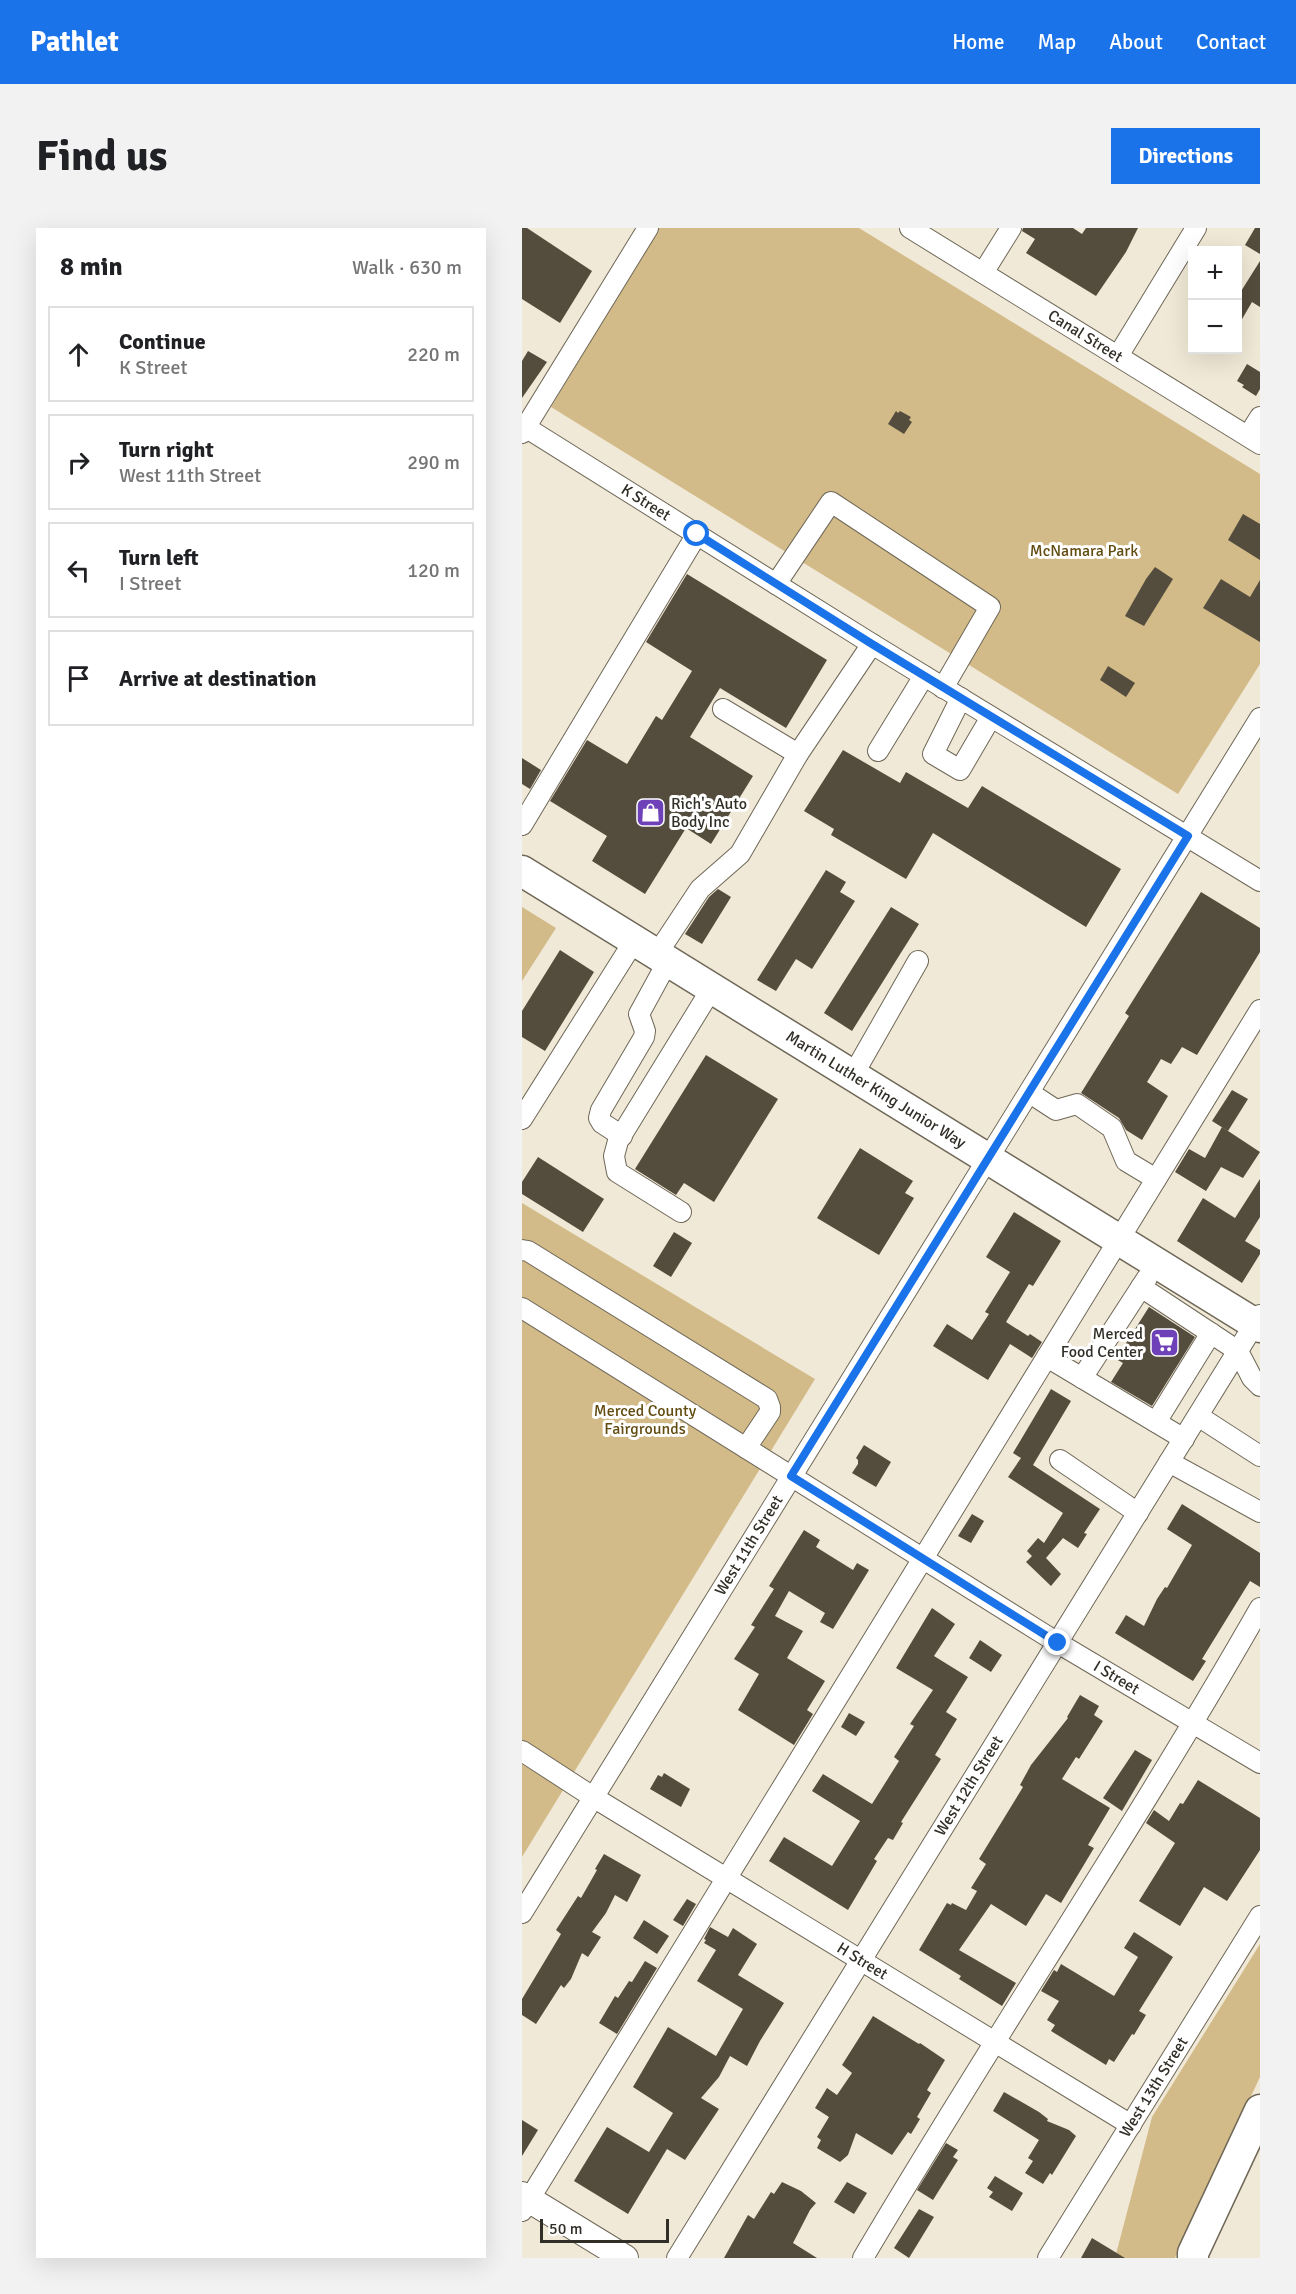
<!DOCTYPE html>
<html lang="en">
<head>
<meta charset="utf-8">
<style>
  :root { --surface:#fff; --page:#f2f2f2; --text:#202124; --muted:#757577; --line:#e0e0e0; --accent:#1a73e8 }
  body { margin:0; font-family:Signika,sans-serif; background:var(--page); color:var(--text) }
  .controls { position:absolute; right:18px; top:18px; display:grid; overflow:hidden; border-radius:0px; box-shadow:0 6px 24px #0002 }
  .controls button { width:54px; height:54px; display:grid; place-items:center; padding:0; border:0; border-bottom:2px solid var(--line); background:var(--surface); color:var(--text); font:30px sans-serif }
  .scale { position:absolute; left:18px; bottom:15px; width:129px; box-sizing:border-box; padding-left:6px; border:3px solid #312e27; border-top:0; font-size:16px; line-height:21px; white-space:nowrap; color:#312e27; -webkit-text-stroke:4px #fff; paint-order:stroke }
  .stop { position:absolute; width:18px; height:18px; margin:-14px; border:4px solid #1a73e8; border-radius:50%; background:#fff }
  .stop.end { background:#1a73e8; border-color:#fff; box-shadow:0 2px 6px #0008 }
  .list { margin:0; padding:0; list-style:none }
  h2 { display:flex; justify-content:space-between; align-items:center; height:78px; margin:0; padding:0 24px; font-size:26px }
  h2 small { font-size:20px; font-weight:400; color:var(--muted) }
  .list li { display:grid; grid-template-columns:39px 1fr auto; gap:18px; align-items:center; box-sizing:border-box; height:96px; margin:0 12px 12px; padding:0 12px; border:2px solid var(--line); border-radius:0px }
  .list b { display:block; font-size:22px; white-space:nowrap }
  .list p { margin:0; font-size:20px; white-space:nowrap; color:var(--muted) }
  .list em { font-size:20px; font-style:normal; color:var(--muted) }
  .icon { flex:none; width:33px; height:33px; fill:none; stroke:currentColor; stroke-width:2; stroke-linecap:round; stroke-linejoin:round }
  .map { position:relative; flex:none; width:738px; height:2030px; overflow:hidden; border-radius:0px }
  header { display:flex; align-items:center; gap:36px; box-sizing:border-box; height:84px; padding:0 30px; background:var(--accent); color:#fff }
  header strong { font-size:28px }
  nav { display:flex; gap:33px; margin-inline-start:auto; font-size:21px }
  .intro { display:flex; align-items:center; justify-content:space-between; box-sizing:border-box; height:144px; padding:0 36px }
  h1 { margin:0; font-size:42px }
  .button { padding:15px 27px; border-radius:0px; background:var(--accent); color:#fff; font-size:21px; font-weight:700 }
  main { display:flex; gap:36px; padding:0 36px }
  aside { flex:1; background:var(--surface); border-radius:0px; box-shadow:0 6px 24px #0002 }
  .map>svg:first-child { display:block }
  .green { fill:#d2bb88 }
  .building { fill:#544d3e }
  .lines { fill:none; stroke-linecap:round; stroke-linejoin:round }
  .minor-casing { stroke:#6f6858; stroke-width:22 }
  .major-casing { stroke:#6f6858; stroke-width:28 }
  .highway-casing { stroke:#6f6858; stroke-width:33 }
  .minor { stroke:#fff; stroke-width:20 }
  .major { stroke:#fff; stroke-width:26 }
  .highway { stroke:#fff; stroke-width:30 }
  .route { stroke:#1a73e8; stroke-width:8 }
  .labels { text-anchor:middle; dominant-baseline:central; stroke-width:6; stroke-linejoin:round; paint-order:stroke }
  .street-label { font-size:16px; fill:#312e27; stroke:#fff }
  .park-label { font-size:16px; fill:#614b0f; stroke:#fff }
  .poi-label { font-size:16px; fill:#312e27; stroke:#fff; text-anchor:start }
</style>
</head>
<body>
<header>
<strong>Pathlet</strong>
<nav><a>Home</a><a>Map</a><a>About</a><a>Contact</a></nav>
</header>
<div class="intro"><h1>Find us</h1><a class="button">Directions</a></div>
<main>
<aside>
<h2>8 min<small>Walk · 630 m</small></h2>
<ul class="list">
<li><svg class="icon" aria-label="ahead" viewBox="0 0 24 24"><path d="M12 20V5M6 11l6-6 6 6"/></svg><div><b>Continue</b><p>K Street</p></div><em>220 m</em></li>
<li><svg class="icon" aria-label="right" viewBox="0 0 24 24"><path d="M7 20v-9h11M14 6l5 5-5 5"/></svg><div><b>Turn right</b><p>West 11th Street</p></div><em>290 m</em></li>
<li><svg class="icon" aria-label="left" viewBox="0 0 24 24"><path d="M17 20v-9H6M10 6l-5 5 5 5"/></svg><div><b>Turn left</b><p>I Street</p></div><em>120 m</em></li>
<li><svg class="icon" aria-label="arrive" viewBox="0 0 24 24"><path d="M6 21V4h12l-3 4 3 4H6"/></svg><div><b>Arrive at destination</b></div></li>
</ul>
</aside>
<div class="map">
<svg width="738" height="2030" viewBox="0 0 738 2030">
  <rect width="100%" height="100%" fill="#f1e9d7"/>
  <!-- green -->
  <g class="green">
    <path d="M137,0H337L738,246V436L656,566L29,179Z"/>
    <path d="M0,679L34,700L0,753Z"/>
    <path d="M0,975L293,1151L0,1629Z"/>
    <path d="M738,1716V1849L653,2030H593L630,1889Z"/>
  </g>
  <!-- building -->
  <g class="building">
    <path d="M0,0H5L70,43L38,95L0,71Z"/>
    <path d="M501,0H551L560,6L564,0H616L604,24L574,68L504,25L513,11L500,3Z"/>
    <path d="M733,0H738V26L723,17Z"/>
    <path d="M738,33V79L730,74L716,98V68Z"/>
    <path d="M6,123L25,134L0,170V133Z"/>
    <path d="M725,136L738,144V161L734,168L720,159L722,157L715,153Z"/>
    <path d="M374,183L376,185L378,183L389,189L387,192L390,194L382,206L366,196Z"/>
    <path d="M721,286L738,296V332L706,312Z"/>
    <path d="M633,339L651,351L622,398L603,388L624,351Z"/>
    <path d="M165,346L305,432L264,500L198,460L168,509L231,548L189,616L164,600L123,666L70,633L85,608L28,573L65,512L105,536L134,488L140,492L170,443L124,414Z"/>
    <path d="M699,351L728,369L738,352V414L681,380Z"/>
    <path d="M586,438L613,455L604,469L578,452Z"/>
    <path d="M321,522L378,555L384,544L446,580L460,558L599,641L564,699L411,605L384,651L309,607L312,601L282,583Z"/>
    <path d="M0,530L19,542L8,561L0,556Z"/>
    <path d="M304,642L324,654L318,664L333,673L290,741L274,731L254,763L235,752Z"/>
    <path d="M196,661L209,669L180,716L163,706L187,669Z"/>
    <path d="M679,664L738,700V724L675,827L660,819L649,836L639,831L625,854L646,868L620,912L604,902L597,890L559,865L607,788L603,785Z"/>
    <path d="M369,679L397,696L330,803L302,785Z"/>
    <path d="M38,722L72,744L23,823L0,809V783Z"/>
    <path d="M184,827L256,871L192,974L162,955L154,967L113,941Z"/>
    <path d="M710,862L726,871L706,903L690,893Z"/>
    <path d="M700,899L738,924L721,950L699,939L684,963L653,944L667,921L683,930Z"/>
    <path d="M338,920L391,953L383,965L392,970L357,1027L295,990Z"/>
    <path d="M16,929L82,971L61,1004L0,966V954Z"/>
    <path d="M738,951V989L723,1013L738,1022V1026L720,1055L655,1013L681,970L713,990Z"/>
    <path d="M492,984L539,1013L511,1058L507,1056L484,1094L506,1108L508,1106L520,1114L510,1130L488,1116L466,1152L411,1118L425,1096L450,1112L467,1086L463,1084L488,1044L464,1029Z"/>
    <path d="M152,1004L170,1015L149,1049L131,1038Z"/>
    <path d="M627,1079L673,1109L630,1178L589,1154L601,1135L594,1131Z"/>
    <path d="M529,1161L549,1173L511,1237L578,1281L562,1305L565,1306L556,1320L541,1310L524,1330L539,1346L529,1358L504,1334L510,1328L505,1323L516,1310L522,1315L541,1285L486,1249L499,1230L491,1225Z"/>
    <path d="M342,1217L369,1234L354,1259L330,1245L336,1236V1232L334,1230Z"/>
    <path d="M660,1276L738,1325V1359L728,1353L680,1431L684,1433L671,1453L593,1405L604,1387L622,1398L635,1371L643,1359L645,1360L670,1317L645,1301Z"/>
    <path d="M450,1286L462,1293L449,1315L436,1308Z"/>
    <path d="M282,1302L298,1312L294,1319L331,1342L335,1335L347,1342L311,1401L298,1394L303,1385L267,1363L253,1388L281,1403L265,1430L303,1453L285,1482L291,1486L272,1517L216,1482L237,1446L212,1431L233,1399L229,1397L252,1361L247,1358Z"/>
    <path d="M410,1380L433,1396L412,1428L446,1449L424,1484L435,1491L413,1527L419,1531L379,1594L381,1595L371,1612L366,1610L352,1631L355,1633L326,1682L247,1633L262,1609L310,1638L338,1593L290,1563L301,1546L350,1576L377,1533L372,1529L392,1498L388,1496L411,1462L374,1440Z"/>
    <path d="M458,1412L480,1427L469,1444L447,1430Z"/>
    <path d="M558,1467L577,1478L572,1487L581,1493L557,1531L554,1529L540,1551L588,1580L566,1617L572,1620L539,1675L524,1666L504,1698L469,1676L437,1722L494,1755L480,1778L437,1751L439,1748L397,1722L425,1675L429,1677L430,1675L444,1682L455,1663L449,1660L464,1636L457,1631L501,1559L498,1557L509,1537L546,1490L545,1489Z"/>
    <path d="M327,1485L343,1494L334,1508L319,1499Z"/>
    <path d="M613,1522L630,1532L600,1583L581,1570Z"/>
    <path d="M142,1545L168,1561L159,1579L128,1561L136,1547L140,1549Z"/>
    <path d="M676,1552L738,1590V1622L705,1673L682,1659L658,1698L617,1673L653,1615L624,1595L632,1582L647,1593L658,1575L661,1576Z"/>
    <path d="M82,1626L119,1647L105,1674L93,1667L84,1685L70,1704L79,1709L66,1729L60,1725L49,1751L42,1760L39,1757L14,1796L0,1787V1771L39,1706L34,1702L56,1668L59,1670L75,1642L73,1641Z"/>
    <path d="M165,1671L174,1676L161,1698L151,1692Z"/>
    <path d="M122,1692L147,1708L135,1726L111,1710Z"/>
    <path d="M188,1699L206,1709L211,1700L235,1716L216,1747L262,1775L238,1813L225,1838L208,1828L197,1849L179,1870L197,1881L163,1932L145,1921L106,1986L52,1953L85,1899L127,1924L151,1885L111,1859L146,1799L194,1828L221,1781L175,1753L194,1722L182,1715L184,1712L182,1711Z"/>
    <path d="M612,1704L651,1729L617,1783L624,1787L612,1807L610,1806L592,1834L587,1831L584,1837L529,1803L533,1797L525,1792L537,1773L519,1763L532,1742L535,1744L539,1736L592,1768L616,1729L602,1720Z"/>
    <path d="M123,1733L135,1740L95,1806L77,1795L93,1768L96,1770L107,1753L110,1754Z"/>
    <path d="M351,1788L397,1816L398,1815L423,1832L405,1862L409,1865L395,1889L398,1891L389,1906L386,1904L370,1927L334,1905L326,1927L318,1934L295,1920L299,1912L295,1909L307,1889L293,1880L305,1860L315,1867L330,1845L320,1837Z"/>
    <path d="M482,1864L517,1884L526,1891L525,1893L547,1902L554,1908L530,1947L528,1945L521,1956L503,1945L511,1933L506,1930L517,1912L471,1883Z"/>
    <path d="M0,1892L16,1902L0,1928Z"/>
    <path d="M424,1915L436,1922L431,1929L436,1932L411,1972L395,1962Z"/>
    <path d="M473,1948L501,1965L490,1983L467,1969L471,1964L465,1960Z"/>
    <path d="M260,1954L279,1963L294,1975L288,1982L271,2015L295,2030H202L226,1987L232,1991L249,1964L252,1966Z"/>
    <path d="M325,1954L345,1965L332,1986L312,1974Z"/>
    <path d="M397,1981L412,1989L387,2030L372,2020Z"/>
    <path d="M570,2010L603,2030H559Z"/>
  </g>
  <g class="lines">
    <defs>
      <g id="minor">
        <path id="s1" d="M388,0L738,216"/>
        <path d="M461,45L489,0"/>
        <path d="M596,128L674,0"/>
        <path id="s2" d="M0,197L350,416L738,653"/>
        <path d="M0,205L126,0"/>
        <path d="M726,208L738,189"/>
        <path d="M254,356L309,274L468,379L421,460"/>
        <path d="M439,470L411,526L438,542L469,489"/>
        <path d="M201,481L276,526L350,416"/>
        <path d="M356,523L402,448"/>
        <path d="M0,597L175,306"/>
        <path d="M135,726L178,661L218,626L276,526"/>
        <path d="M331,847L396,733"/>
        <path d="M508,865L534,882L555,876L590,900L604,933L634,951"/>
        <path d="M0,891L112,713"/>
        <path d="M100,908L80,895L77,890L79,882L122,809L123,803L117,786L146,733"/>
        <path d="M159,984L95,944L92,928L96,913L190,760"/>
        <path d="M0,1022L6,1023L245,1171L248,1179V1184L224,1220"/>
        <path d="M619,1059L716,1123L730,1150L738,1158"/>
        <path id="s3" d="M0,1080L536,1415L738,1535"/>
        <path d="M525,1129L662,1211"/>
        <path d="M560,1150L625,1050"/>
        <path d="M676,1188L738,1228"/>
        <path d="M634,1194L689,1105"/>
        <path d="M538,1232L616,1285"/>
        <path d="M647,1234L738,1284"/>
        <path id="s4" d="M0,1523L71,1569L609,1897"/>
        <path id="s5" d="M0,1685L738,490"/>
        <path d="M0,1983L738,782"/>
        <path id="s6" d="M155,2030L738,1087"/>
        <path d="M341,2030C470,1811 612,1601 738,1380"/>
        <path id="s7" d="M526,2030L738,1688"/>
      </g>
      <path id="major" d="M0,1967L103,2030"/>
      <g id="highway">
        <path id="s8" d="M0,643L738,1099"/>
        <path d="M671,2030V2025L738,1882"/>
      </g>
    </defs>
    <!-- minor casing -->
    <use href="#minor" class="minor-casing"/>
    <!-- major casing -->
    <use href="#major" class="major-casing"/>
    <!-- highway casing -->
    <use href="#highway" class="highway-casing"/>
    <!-- minor -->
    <use href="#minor" class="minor"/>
    <!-- major -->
    <use href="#major" class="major"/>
    <!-- highway -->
    <use href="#highway" class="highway"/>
  </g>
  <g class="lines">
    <!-- route -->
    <path class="route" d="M175,306L350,416L666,608L269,1248L536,1415"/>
  </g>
  <!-- icons -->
  <defs>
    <symbol id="shop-square" viewBox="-11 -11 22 22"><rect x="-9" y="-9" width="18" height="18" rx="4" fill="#6f41b9" stroke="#fff"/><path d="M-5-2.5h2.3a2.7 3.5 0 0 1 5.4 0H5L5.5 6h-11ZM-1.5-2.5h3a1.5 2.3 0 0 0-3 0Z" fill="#fff"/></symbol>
    <symbol id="supermarket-square" viewBox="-11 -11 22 22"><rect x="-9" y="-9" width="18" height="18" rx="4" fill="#6f41b9" stroke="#fff"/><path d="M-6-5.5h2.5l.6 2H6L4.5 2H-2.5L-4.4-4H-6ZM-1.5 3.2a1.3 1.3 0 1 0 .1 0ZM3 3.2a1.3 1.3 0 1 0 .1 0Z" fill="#fff"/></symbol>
  </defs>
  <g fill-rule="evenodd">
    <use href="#shop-square" x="112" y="568" width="33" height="33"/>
    <use href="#supermarket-square" x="626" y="1098" width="33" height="33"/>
  </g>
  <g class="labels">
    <!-- street labels -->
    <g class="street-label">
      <text stroke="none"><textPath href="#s1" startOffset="206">Canal Street</textPath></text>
      <text stroke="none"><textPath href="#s2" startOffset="146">K Street</textPath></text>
      <text stroke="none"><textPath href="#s8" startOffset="416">Martin Luther King Junior Way</textPath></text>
      <text stroke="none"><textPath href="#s5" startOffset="432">West 11th Street</textPath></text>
      <text stroke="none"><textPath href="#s3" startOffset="700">I Street</textPath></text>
      <text stroke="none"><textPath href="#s6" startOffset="555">West 12th Street</textPath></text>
      <text stroke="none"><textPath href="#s4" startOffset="400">H Street</textPath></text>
      <text stroke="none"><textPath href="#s7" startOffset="201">West 13th Street</textPath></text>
    </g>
    <!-- park labels -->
    <g class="park-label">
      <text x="562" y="323">McNamara Park</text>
      <text x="123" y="1183">Merced County<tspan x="123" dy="18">Fairgrounds</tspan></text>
    </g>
    <!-- poi labels -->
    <g class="poi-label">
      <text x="149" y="576">Rich's Auto<tspan x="149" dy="18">Body Inc</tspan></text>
      <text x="621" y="1106" text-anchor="end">Merced<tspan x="621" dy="18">Food Center</tspan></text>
    </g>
  </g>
</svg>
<div class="controls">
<button>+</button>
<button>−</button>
</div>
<div class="scale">50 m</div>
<div class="stop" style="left:175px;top:306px"></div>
<div class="stop end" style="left:536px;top:1415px"></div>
</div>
</main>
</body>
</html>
